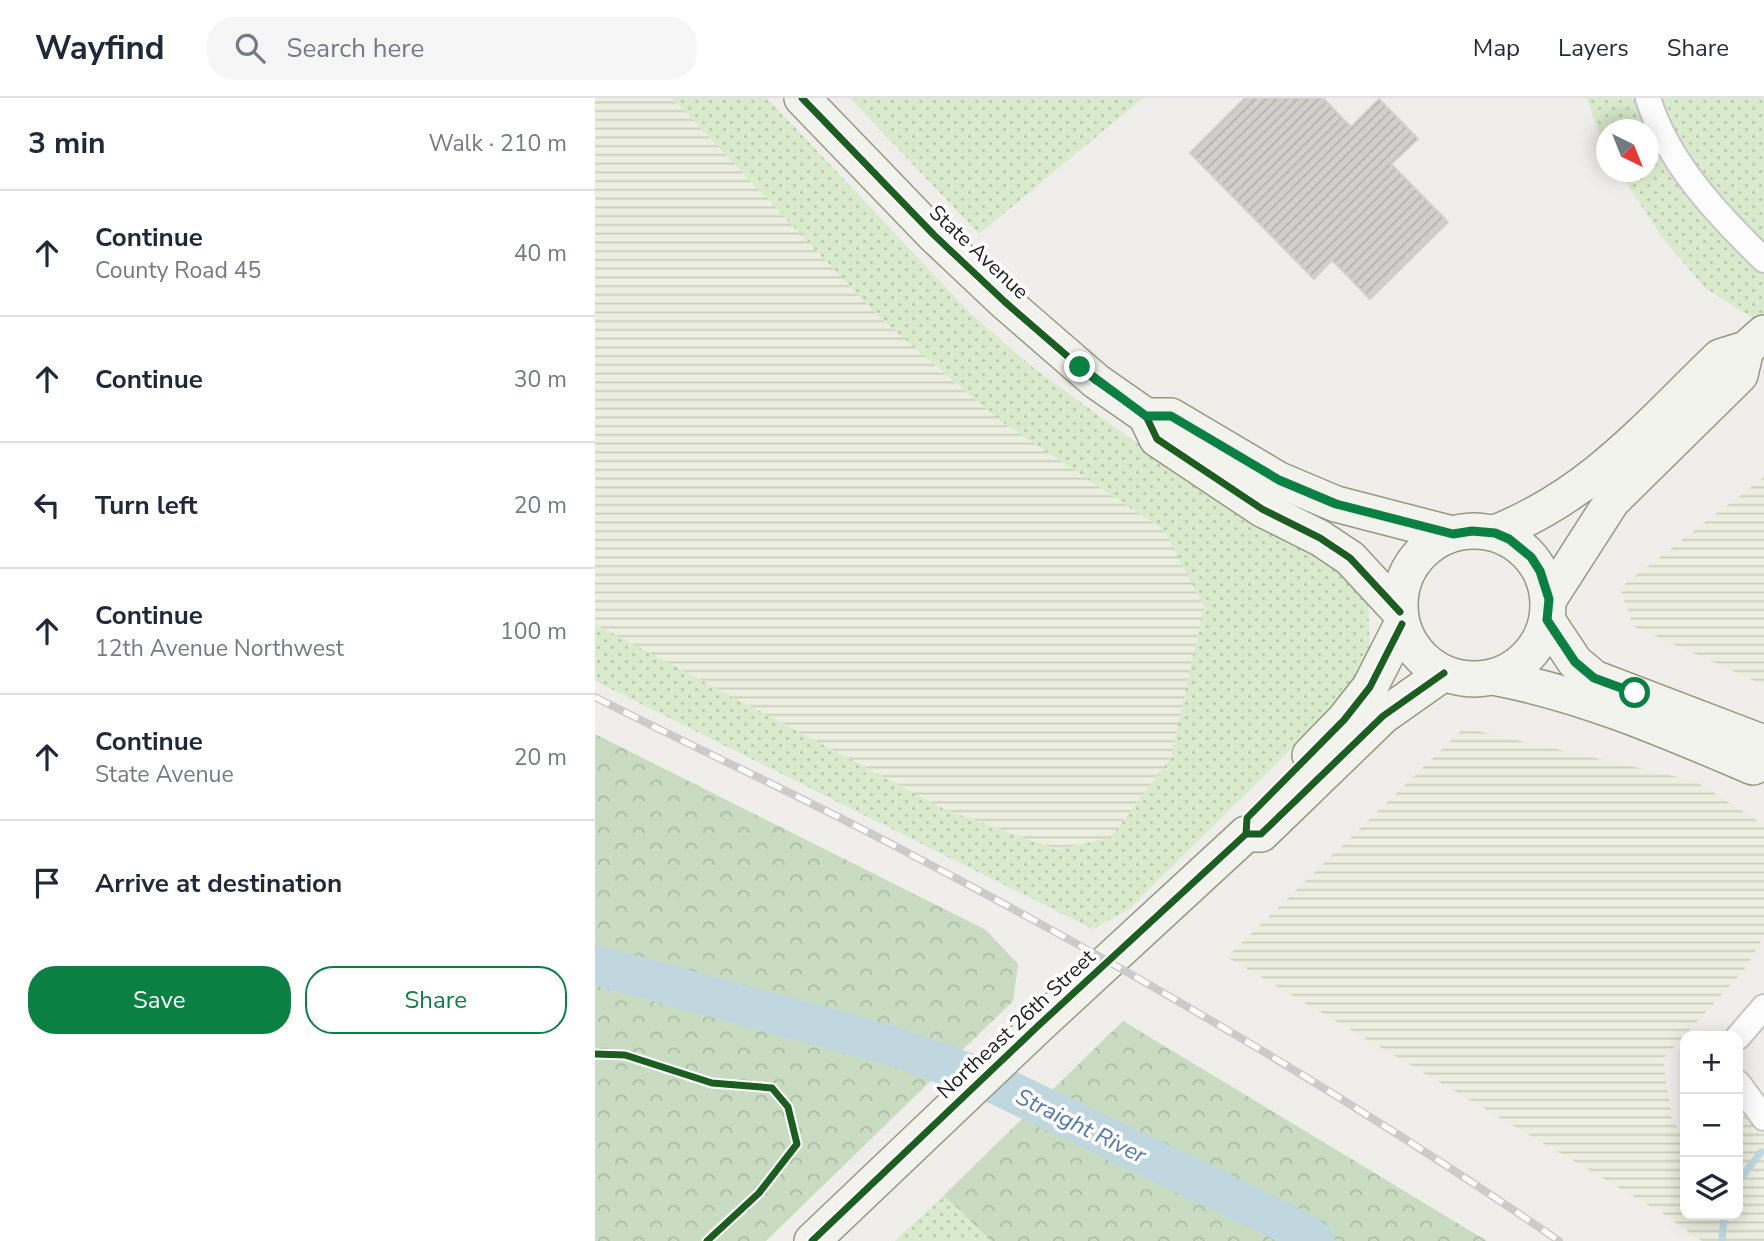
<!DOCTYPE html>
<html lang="en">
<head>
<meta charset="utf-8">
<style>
  :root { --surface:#fff; --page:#f6f6f7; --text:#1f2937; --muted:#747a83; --line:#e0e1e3; --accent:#0b8043 }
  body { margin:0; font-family:"Nunito Sans",sans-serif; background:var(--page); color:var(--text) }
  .controls { position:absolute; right:21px; bottom:21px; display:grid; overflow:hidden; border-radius:14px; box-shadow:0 4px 18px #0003 }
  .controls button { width:63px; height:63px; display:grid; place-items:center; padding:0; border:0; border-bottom:2px solid var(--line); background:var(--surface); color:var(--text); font:35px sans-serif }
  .compass { position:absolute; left:1001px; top:21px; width:63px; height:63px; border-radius:50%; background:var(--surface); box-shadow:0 4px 18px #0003; rotate:137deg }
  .stop { position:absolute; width:21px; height:21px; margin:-16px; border:5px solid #0b8043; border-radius:50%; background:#fff }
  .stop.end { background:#0b8043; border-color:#fff; box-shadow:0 2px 7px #0008 }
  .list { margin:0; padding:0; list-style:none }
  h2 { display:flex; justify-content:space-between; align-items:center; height:91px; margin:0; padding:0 28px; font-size:30px }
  h2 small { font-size:23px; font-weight:400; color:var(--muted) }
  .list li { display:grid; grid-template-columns:46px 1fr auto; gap:21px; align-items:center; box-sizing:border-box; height:126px; padding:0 28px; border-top:2px solid var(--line) }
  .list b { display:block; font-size:26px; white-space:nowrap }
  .list p { margin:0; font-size:23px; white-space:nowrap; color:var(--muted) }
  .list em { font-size:23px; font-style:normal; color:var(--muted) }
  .actions { display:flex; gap:14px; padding:21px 28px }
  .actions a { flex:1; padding:16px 0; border:2px solid var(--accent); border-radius:28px; text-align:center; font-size:24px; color:var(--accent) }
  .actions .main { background:var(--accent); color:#fff }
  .icon { flex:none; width:38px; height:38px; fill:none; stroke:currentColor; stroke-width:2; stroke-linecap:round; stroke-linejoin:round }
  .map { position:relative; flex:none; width:1169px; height:1143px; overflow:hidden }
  header { display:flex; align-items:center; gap:42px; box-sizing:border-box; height:98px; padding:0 35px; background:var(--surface); border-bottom:2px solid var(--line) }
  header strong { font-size:33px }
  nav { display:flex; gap:38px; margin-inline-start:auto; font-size:24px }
  .search { width:490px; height:63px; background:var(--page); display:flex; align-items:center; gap:18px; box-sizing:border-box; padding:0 24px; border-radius:28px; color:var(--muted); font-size:26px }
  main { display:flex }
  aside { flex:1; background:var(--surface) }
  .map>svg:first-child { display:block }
  .farmland { fill:url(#farmland-rules) }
  .grass { fill:url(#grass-dots) }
  .forest { fill:url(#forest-crowns) }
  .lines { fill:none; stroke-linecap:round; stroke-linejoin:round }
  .stream { stroke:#c0d7e0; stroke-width:7 }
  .river { stroke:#c0d7e0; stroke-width:40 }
  .building { fill:url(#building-hatch); stroke:#d2d0cc; stroke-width:2 }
  .street-casing { stroke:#c6c6c4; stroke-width:28 }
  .secondary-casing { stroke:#959983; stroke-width:38 }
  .street { stroke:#fdfcfc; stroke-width:24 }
  .secondary { stroke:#f2f3ed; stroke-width:35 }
  .rail-casing { stroke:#cbcbcb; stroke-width:8 }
  .rail { stroke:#fff; stroke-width:5; stroke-dasharray:16; stroke-linecap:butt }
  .cycleway-casing { stroke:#fff; stroke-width:11 }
  .cycleway { stroke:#1b5e20; stroke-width:7 }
  .route { stroke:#0b8043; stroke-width:9 }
  .labels { text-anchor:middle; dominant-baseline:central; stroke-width:7; stroke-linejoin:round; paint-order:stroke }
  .street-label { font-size:21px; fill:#212121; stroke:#fff }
  .water-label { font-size:23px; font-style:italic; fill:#5378ac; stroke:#fff }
</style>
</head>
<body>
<header>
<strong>Wayfind</strong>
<div class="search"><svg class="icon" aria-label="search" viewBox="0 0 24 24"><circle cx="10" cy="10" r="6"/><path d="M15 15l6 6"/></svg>Search here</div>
<nav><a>Map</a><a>Layers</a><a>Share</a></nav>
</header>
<main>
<aside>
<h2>3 min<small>Walk · 210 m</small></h2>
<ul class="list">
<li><svg class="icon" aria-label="ahead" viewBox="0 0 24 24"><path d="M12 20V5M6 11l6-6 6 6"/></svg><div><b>Continue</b><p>County Road 45</p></div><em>40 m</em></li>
<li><svg class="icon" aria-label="ahead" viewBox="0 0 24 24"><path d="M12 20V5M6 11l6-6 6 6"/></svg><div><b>Continue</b></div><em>30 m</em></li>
<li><svg class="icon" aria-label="left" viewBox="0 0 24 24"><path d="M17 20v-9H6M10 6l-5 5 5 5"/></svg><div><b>Turn left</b></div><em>20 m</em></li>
<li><svg class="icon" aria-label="ahead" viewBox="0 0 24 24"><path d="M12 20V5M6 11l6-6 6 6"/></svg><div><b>Continue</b><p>12th Avenue Northwest</p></div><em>100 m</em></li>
<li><svg class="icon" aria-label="ahead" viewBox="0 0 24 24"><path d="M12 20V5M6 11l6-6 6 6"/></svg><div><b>Continue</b><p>State Avenue</p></div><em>20 m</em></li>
<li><svg class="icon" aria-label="arrive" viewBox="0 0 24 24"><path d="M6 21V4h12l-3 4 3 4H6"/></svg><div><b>Arrive at destination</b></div></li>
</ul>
<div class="actions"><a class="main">Save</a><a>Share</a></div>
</aside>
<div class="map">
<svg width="1169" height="1143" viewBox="0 0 1169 1143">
  <defs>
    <pattern id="farmland-rules" width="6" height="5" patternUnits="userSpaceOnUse" patternTransform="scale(1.75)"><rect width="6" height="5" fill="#eceedf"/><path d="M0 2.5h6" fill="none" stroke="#caccbf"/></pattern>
    <pattern id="grass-dots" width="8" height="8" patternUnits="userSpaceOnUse" patternTransform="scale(1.75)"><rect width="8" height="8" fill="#daeacc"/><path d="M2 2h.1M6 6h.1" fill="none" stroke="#bbc8af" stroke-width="1.8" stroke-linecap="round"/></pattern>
    <pattern id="forest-crowns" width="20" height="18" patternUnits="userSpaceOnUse" patternTransform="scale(1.75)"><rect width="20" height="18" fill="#c9dcc2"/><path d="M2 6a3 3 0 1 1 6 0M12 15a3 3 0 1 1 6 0" fill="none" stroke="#acbca6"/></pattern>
    <pattern id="building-hatch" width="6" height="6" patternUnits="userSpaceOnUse" patternTransform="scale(1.75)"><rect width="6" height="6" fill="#d2d0cd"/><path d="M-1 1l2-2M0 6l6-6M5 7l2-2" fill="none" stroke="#b4b2b0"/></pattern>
  </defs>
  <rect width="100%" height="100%" fill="#efeeeb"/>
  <!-- farmland -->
  <g class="farmland">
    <path d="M0,0H77L283,218L404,322L569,432L609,508L576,660L516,739L463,752L349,711L0,526Z"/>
    <path d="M1169,379V587L1038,528L1025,490Z"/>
    <path d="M869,630L1100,683L1169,727V838L1149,872L1068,961L1077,1023L1090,1036V1117H1143V1026L1169,994V1143H1107L1067,1115L632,859Z"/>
  </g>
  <!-- grass -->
  <g class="grass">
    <path d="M77,0H172L375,215L436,268L599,387L743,464L773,496L775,554L752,596L533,812L498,831L0,583V526L349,711L462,752L516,739L576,660L609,508L569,432L404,322L283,218Z"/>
    <path d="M255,0H548L384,136Z"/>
    <path d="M992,0H1169V227L1110,190L1067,139L1024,74H1054V32H1012L1011,54Z"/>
    <path d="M349,1097L396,1143H300Z"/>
  </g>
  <!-- forest -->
  <g class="forest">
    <path d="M0,636L391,832L423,866L418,903L171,1143H0Z"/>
    <path d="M528,923L892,1143H396L349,1097Z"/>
  </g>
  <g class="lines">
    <!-- stream -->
    <g class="stream">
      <path d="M1143,1084L1166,1054"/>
      <path d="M1127,1143L1129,1117"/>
    </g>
    <!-- river -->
    <path class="river" d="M0,867L294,947L390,981L686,1123L720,1143"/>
  </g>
  <!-- building -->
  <path class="building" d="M650,0H728L756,29L784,1L823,41L796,66L853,124L775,201L737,162L719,181L595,55Z"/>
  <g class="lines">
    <defs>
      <g id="street">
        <path d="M1053,0C1072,64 1123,117 1169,162"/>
        <path d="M1143,939L1169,909"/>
        <path d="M1143,985L1169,1020"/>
      </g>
      <g id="secondary">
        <path d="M207,0L339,137L410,204L501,283L551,318L562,341L667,411L725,440L755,460L805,514"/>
        <path d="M551,318H576L684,382L741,406L857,436"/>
        <circle cx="879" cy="507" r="74"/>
        <path d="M900,435C997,396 1051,330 1125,259L1151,251L1169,235"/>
        <path d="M954,501L1017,403L1145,277L1151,251"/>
        <path d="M952,522L980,564L999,580L1169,645"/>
        <path d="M898,579C989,596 1073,633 1158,669L1169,664"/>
        <path d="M715,657L749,622L775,589L807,526"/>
        <path d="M217,1143L444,927L651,736H666L788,618L849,575"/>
      </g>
    </defs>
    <!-- street casing -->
    <use href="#street" class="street-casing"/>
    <!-- secondary casing -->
    <use href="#secondary" class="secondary-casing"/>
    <!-- street -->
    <use href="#street" class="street"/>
    <!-- secondary -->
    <use href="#secondary" class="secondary"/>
    <defs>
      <path id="rail" d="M0,599C106,653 214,702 319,758C540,874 758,1001 964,1143"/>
    </defs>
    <!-- rail casing -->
    <use href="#rail" class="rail-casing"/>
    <!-- rail -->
    <use href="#rail" class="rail"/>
    <defs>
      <g id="cycleway">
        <path d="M207,0L339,137L410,204L501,283L551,318L562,341L667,411L725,440L755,460L805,514"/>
        <path d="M651,736L652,720L749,622L775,589L807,526"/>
        <path d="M0,956L30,957L117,985L177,990L193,1009L202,1046L164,1095L112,1143"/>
        <path d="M217,1143L444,927L651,736H666L788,618L849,575"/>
      </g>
    </defs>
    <!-- cycleway casing -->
    <use href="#cycleway" class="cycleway-casing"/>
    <!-- cycleway -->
    <use href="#cycleway" class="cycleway"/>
  </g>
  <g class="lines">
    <!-- route -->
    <path class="route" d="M485,269L551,318H576L684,382L741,406L858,436L877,433L900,435L914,441L936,459L945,473L954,501L952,522L980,564L999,580L1040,595"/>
  </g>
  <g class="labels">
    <!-- street labels -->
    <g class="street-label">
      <text transform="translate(384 154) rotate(43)">State Avenue</text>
      <text transform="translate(421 926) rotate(-43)">Northeast 26th Street</text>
    </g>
    <!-- water labels -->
    <g class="water-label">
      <text transform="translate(486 1028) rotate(26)">Straight River</text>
    </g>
  </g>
</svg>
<div class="controls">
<button>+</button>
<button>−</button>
<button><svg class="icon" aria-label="layers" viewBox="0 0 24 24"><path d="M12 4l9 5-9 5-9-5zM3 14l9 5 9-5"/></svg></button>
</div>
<svg class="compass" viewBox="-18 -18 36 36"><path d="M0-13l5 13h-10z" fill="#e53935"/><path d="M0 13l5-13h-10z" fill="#747a83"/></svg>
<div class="stop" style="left:1040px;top:595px"></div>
<div class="stop end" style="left:485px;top:269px"></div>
</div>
</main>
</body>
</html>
